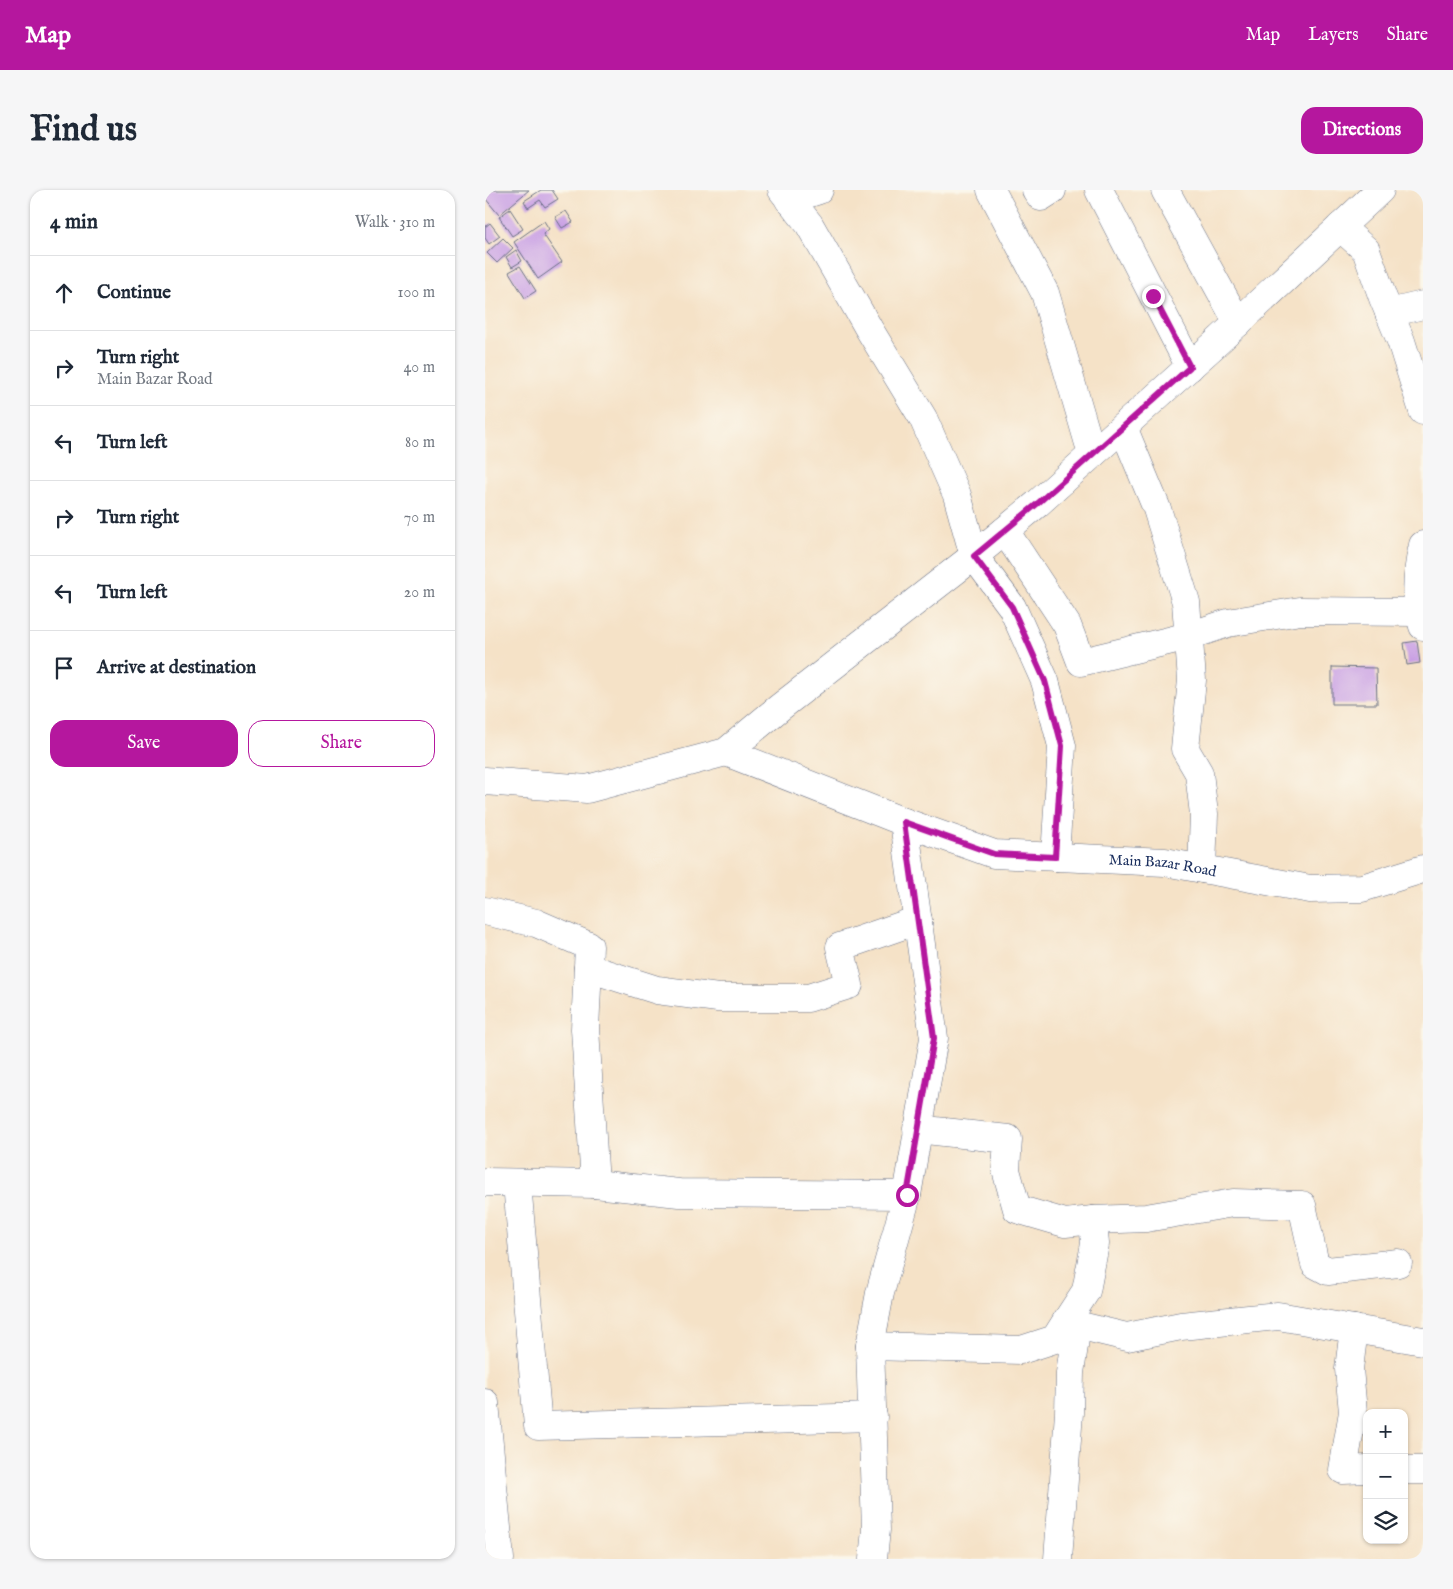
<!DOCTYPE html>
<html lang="en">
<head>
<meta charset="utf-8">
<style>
  :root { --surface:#fff; --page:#f6f6f7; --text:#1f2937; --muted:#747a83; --line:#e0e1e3; --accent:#b5179e }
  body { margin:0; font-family:"IM FELL English",serif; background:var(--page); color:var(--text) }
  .controls { position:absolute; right:15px; bottom:15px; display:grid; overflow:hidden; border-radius:10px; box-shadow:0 1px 4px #0004 }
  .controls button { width:45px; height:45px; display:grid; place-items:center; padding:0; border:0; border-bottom:1px solid var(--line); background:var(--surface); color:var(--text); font:25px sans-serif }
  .stop { position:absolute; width:15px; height:15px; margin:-11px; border:4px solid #b5179e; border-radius:50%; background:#fff }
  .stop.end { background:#b5179e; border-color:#fff; box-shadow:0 1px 5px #0008 }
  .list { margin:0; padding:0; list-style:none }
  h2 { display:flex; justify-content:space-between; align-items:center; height:65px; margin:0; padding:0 20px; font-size:21px }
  h2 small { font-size:16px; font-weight:400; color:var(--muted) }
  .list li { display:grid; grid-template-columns:32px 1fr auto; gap:15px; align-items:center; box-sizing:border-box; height:75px; padding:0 20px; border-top:1px solid var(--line) }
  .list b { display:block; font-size:19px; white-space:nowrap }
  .list p { margin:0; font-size:16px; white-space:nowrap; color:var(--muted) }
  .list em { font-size:16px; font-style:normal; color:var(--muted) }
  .actions { display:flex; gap:10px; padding:15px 20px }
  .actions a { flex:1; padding:11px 0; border:1px solid var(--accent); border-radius:15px; text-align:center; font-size:18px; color:var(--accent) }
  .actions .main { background:var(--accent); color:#fff }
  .icon { flex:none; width:28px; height:28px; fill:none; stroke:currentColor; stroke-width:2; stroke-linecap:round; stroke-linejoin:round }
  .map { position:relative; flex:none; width:938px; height:1369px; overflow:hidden; border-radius:15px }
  header { display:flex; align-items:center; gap:30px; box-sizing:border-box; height:70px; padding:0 25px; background:var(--accent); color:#fff }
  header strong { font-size:24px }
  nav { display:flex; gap:28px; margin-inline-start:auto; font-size:18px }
  .intro { display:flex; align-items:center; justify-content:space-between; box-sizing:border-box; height:120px; padding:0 30px }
  h1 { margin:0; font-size:35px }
  .button { padding:12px 22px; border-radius:15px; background:var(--accent); color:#fff; font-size:18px; font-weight:700 }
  main { display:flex; gap:30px; padding:0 30px }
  aside { flex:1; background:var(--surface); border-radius:15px; box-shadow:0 1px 4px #0004 }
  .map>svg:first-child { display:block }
  .building { fill:#c9a0e4 }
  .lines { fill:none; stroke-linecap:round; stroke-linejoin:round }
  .street-casing { stroke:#676e83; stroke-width:29 }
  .primary-casing { stroke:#676e83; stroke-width:29 }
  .street { stroke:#fff; stroke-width:28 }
  .primary { stroke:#fff; stroke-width:28 }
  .route { stroke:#b5179e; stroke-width:6 }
  .labels { text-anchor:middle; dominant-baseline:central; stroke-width:4; stroke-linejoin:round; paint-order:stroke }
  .street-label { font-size:15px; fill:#1b2f5e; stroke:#fbf7ec }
</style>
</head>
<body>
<header>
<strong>Map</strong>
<nav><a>Map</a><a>Layers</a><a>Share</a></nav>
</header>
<div class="intro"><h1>Find us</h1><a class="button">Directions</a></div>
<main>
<aside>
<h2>4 min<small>Walk · 310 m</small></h2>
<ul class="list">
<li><svg class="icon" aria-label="ahead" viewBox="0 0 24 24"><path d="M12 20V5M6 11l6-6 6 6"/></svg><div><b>Continue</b></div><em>100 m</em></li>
<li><svg class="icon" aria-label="right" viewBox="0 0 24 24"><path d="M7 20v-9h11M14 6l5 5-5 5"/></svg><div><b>Turn right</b><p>Main Bazar Road</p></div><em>40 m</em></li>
<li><svg class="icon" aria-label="left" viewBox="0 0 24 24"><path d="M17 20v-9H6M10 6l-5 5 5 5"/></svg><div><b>Turn left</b></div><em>80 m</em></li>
<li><svg class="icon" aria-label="right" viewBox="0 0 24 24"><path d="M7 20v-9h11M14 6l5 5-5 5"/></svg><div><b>Turn right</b></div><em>70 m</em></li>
<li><svg class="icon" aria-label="left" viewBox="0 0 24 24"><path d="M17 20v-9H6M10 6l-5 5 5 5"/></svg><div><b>Turn left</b></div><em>20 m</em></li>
<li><svg class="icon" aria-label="arrive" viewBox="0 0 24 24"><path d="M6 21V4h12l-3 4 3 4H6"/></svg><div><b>Arrive at destination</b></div></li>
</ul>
<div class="actions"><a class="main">Save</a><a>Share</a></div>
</aside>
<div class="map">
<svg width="938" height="1369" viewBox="0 0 938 1369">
  <rect width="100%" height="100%" fill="#fbf7ec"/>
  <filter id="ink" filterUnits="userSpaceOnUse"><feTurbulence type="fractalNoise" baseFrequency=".02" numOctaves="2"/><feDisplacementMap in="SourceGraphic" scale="10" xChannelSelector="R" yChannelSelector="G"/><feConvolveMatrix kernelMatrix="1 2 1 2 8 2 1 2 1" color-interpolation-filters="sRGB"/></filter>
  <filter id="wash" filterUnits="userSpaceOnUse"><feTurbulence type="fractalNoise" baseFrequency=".0096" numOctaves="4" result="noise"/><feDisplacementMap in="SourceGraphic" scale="20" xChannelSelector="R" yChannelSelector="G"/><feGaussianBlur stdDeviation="1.12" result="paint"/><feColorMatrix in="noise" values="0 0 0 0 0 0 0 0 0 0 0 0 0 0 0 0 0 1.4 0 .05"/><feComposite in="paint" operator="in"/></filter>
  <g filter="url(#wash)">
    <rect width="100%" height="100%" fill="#f5e2c7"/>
    <g id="blocks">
      <!-- building -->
      <g class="building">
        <path d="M0,0H44L14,25L0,8Z"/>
        <path d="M56,0H67L73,9L60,17L55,10L43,18L39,11Z"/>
        <path d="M25,19L38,39L27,46L14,27Z"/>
        <path d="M81,21L88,32L77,38L70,27Z"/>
        <path d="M59,31L64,39L58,44L77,72L53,89L29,52Z"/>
        <path d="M5,33L15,46L4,54L0,48V37Z"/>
        <path d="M18,48L28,58L12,73L2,63Z"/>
        <path d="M31,60L37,71L27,77L21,67Z"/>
        <path d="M35,76L51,101L40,108L24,82Z"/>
        <path d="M932,451L935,473L922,475L919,453Z"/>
        <path d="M847,477L891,478L892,514H847Z"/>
      </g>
    </g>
  </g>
  <g filter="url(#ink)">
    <use href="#blocks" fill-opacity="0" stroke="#676e83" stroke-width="1"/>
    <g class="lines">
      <defs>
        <g id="street">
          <path d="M297,0L324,34L384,139L438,228L472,305L489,366L527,417L560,491L577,556L570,667"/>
          <path d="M506,0L560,103L607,264"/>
          <path d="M551,0L556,7L567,0"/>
          <path d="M614,0L705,177"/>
          <path d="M680,0L753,133"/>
          <path d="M304,10L334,0"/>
          <path d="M855,37L881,60L898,108L916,151L938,221"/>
          <path d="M904,123L938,115"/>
          <path d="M638,237L672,319L701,412L707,490L700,559L714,583L719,624L717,679"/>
          <path d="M520,341L582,435L596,472L704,446L743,433L815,421L933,422"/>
          <path d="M938,355C932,381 929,411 938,436"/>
          <path id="s1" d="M241,562L419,632L509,664L680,672L825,699L877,698L938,679"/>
          <path d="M0,721L51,733L104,756L100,839L110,994"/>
          <path d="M103,778L172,800L233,808H323L364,795L355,757L433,730"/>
          <path d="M432,939L523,949L521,980L532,1019L580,1033L608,1030"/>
          <path d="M0,992L110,994L194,1003L422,1005"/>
          <path d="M32,993L53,1236L388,1227"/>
          <path d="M582,1130L601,1101L610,1054L608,1030L661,1028L748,1013L817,1015L830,1074L843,1081L913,1073"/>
          <path d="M869,1139L864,1179L868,1222L858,1280L882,1279"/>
          <path d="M385,1156L536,1160L570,1149L582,1130L592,1135L642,1147L696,1136L793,1126L938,1151"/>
          <path d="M0,1213L15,1369"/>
          <path d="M919,1280H938"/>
          <path d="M388,1369L391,1340L385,1156L395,1103L422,1005L449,848L419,632"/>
          <path d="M573,1369L584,1223L585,1183L592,1135"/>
        </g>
        <path id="primary" d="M0,591L102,599L241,562L294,518L489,366L552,314L729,155L895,0"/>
      </defs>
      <!-- street casing -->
      <use href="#street" class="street-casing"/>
      <!-- primary casing -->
      <use href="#primary" class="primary-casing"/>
      <!-- street -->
      <use href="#street" class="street"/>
      <!-- primary -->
      <use href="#primary" class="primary"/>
    </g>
  </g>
  <g class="lines" filter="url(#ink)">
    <!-- route -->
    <path class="route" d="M422,1005L449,848L419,632L509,664L570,667L577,556L560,491L527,417L489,366L552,314L705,177L668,106"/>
  </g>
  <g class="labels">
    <!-- street labels -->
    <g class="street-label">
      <text stroke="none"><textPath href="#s1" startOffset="456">Main Bazar Road</textPath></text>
    </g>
  </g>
</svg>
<div class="controls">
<button>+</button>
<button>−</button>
<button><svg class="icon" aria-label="layers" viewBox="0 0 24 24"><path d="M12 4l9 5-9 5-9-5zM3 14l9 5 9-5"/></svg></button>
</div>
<div class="stop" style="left:422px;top:1005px"></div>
<div class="stop end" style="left:668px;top:106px"></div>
</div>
</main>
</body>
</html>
